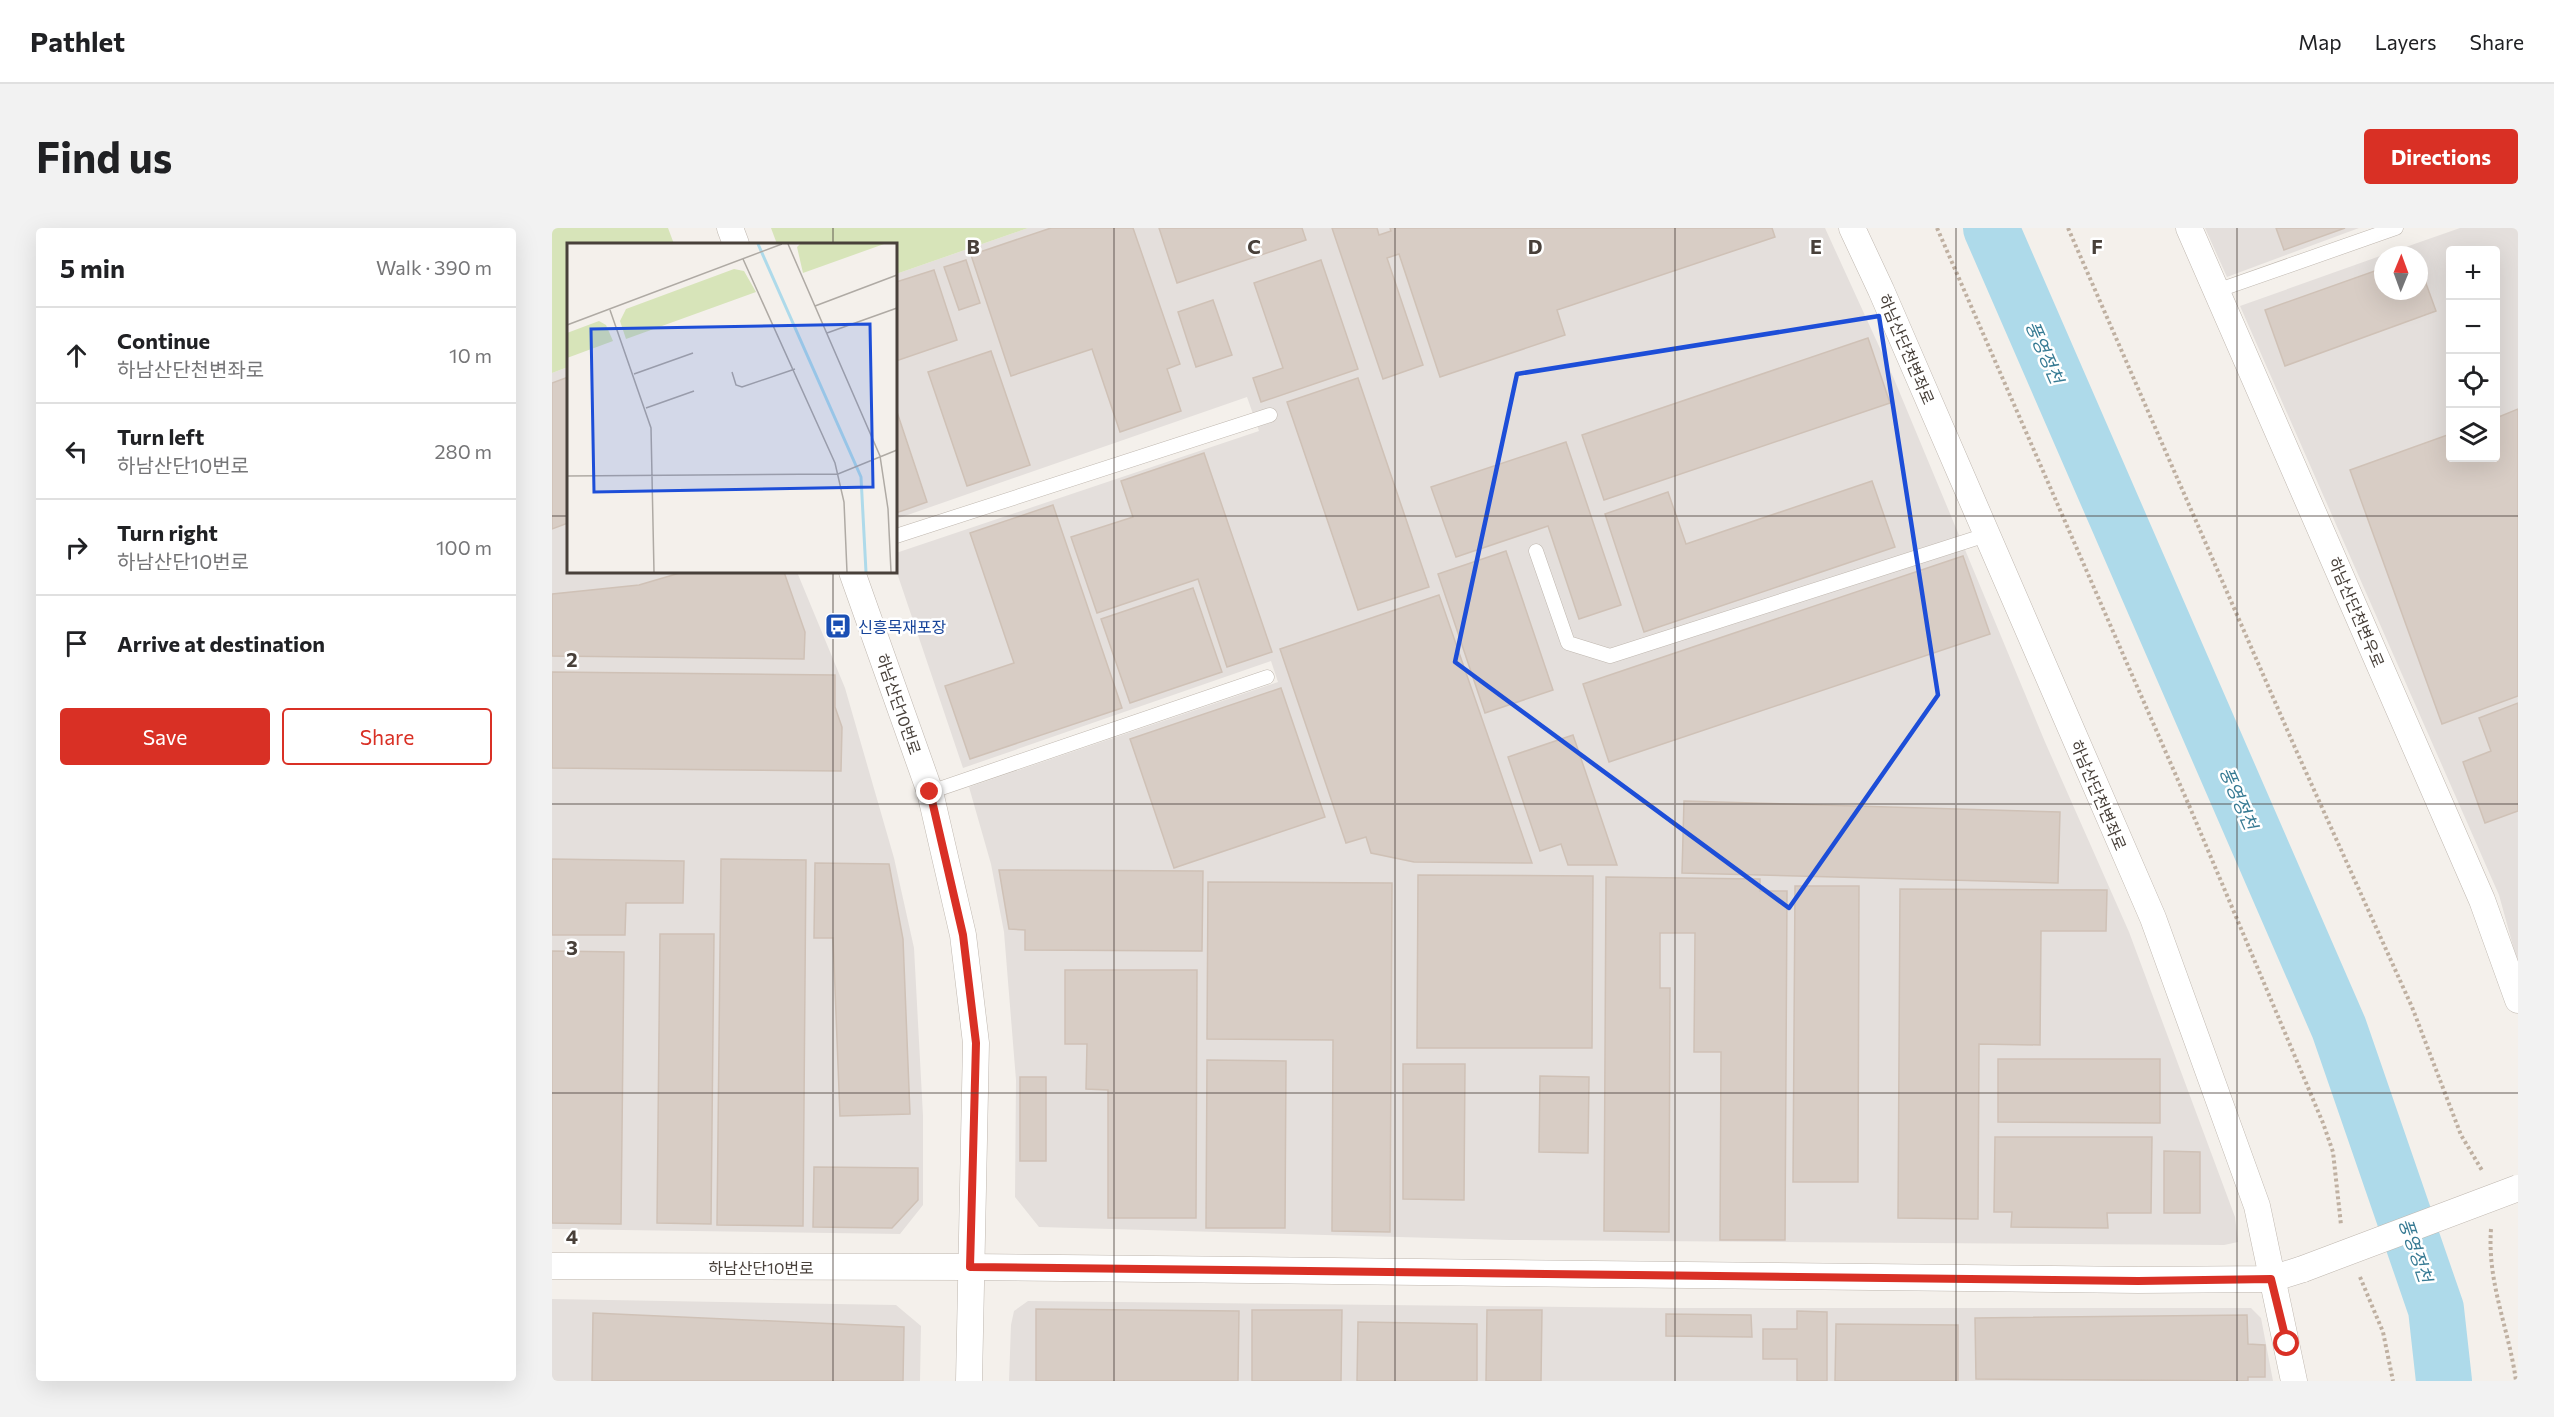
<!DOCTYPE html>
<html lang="en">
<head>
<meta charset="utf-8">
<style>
  :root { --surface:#fff; --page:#f2f2f2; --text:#202124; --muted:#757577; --line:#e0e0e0; --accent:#d93025 }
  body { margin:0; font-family:Commissioner,"Noto Sans KR",sans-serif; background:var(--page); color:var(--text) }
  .controls { position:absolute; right:18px; top:18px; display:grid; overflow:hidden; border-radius:6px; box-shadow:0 6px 24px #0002 }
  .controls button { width:54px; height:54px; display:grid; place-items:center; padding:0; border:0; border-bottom:2px solid var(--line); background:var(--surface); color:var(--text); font:30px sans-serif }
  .compass { position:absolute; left:1822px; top:18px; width:54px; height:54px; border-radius:50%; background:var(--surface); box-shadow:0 6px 24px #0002; rotate:1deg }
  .stop { position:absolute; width:18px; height:18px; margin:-14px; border:4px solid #d93025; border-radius:50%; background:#fff }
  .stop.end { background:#d93025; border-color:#fff; box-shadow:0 2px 6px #0008 }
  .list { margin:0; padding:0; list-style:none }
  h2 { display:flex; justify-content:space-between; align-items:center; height:78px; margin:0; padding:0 24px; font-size:26px }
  h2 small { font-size:20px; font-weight:400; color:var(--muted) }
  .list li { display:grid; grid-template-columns:39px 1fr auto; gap:18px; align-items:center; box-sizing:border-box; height:96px; padding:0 24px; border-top:2px solid var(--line) }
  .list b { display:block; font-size:22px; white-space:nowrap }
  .list p { margin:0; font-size:20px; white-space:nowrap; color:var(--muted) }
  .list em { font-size:20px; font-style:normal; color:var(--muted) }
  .actions { display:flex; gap:12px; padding:18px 24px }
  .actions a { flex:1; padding:14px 0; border:2px solid var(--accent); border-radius:6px; text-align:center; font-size:21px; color:var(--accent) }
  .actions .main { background:var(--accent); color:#fff }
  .icon { flex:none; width:33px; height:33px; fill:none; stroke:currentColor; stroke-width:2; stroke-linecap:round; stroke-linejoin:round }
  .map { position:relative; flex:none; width:1966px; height:1153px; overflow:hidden; border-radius:6px }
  header { display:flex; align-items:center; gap:36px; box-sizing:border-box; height:84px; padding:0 30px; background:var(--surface); border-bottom:2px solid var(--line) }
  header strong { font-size:28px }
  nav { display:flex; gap:33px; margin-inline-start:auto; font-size:21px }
  .intro { display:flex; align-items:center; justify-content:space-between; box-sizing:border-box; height:144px; padding:0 36px }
  h1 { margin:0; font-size:42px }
  .button { padding:15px 27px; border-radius:6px; background:var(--accent); color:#fff; font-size:21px; font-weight:700 }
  main { display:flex; gap:36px; padding:0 36px }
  aside { flex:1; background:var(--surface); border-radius:6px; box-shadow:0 6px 24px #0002 }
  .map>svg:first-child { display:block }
  .industrial { fill:#e4dfdc; fill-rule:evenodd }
  .green { fill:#d7e4b9 }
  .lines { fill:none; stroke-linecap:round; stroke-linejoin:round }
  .river { stroke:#aedaea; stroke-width:56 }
  .building { fill:#d8cdc5; stroke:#cfc1b6; stroke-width:1.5 }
  .lane-casing { stroke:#bfb7af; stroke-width:15 }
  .street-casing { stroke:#bfb7af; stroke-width:27 }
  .path { stroke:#bfb0a1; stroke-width:4; stroke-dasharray:3 3; stroke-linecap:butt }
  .lane { stroke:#fff; stroke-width:14 }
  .street { stroke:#fff; stroke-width:26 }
  .street-bridge-casing { stroke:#bfb7af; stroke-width:27; stroke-linecap:butt }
  .street-bridge { stroke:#fff; stroke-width:26 }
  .route { stroke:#d93025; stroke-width:8 }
  .marked { fill:none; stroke:#1d4ed8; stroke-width:4.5; stroke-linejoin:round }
  .grid { fill:none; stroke:#48403a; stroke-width:1.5; stroke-opacity:0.55 }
  .labels { text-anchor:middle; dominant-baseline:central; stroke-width:5; stroke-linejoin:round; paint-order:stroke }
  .street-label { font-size:16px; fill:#48403a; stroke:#fff }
  .transit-label { font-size:16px; fill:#164399; stroke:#fff; text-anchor:start }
  .water-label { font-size:18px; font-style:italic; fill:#367a93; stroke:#fff }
  .inset-river { fill:none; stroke:#aedaea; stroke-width:3 }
  .inset-road { fill:none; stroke:#afaaa4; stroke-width:1.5 }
  .view { fill:#1d4ed8; fill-opacity:0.15; stroke:#1d4ed8; stroke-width:3 }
  .inset-edge { fill:none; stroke:#48403a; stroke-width:3 }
  .grid-label { font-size:20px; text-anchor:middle; font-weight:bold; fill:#48403a; stroke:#fff; stroke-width:5; stroke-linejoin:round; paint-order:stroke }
</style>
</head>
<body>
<header>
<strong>Pathlet</strong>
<nav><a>Map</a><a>Layers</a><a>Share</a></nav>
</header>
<div class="intro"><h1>Find us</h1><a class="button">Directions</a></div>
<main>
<aside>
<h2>5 min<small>Walk · 390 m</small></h2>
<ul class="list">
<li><svg class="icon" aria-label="ahead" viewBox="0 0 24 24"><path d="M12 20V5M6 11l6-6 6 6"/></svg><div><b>Continue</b><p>하남산단천변좌로</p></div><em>10 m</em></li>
<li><svg class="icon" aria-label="left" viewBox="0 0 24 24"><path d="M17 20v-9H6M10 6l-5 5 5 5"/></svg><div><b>Turn left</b><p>하남산단10번로</p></div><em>280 m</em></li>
<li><svg class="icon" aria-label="right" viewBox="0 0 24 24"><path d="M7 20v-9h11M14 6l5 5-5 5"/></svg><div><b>Turn right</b><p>하남산단10번로</p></div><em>100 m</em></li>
<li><svg class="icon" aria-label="arrive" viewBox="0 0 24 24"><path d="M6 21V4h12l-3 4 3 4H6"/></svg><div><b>Arrive at destination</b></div></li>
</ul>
<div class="actions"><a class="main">Save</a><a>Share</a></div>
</aside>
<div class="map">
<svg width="1966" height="1153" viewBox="0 0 1966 1153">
  <rect width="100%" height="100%" fill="#f4f0eb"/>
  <!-- industrial -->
  <g class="industrial">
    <path d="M476,0H1273L1342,151L1493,514L1577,704L1683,989L1686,1014L1672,1017L957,1012L487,999L463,969L464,852L452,704L439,636L417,559L726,454L719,433L411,540L344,342V325L707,203L695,169L344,291V46Z"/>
    <path d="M1653,0H1807L1675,49Z"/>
    <path d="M1908,0H1966V736L1947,667L1688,78L1831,27V63H1867V27H1831ZM1898,22H1944V230H1898Z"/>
    <path d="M16,139V344H245L293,460L342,630L362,720L371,888V977L348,1006L0,1001V145Z"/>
    <path d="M0,1071L344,1077L369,1098L368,1153H0Z"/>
    <path d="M476,1073L1110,1080H1699L1709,1090L1721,1153H457L459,1097L462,1083Z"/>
  </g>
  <!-- green -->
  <g class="green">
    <path d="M0,0H116L122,16H16V139L0,145Z"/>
    <path d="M219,0H476L344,46V16H225Z"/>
  </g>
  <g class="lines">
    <!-- river -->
    <path class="river" d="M1439,0L1787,800L1884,1081L1892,1153"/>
  </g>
  <!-- building -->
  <g class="building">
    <path d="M499,0H581L628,136L615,141L629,183L568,204L540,121L459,148L419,27Z"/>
    <path d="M607,0H750L754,12L625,55Z"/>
    <path d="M780,0H825L827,7L839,3L838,0H1220L1223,9L1005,82L1013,107L888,149L847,26L835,30L871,137L831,151Z"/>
    <path d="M1724,0H1793L1732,22Z"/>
    <path d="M414,32L428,75L407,82L392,39Z"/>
    <path d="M769,32L806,141L709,174L701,150L731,140L702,55Z"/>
    <path d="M1867,36L1884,83L1733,138L1713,82L1831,40V63H1867Z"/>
    <path d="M382,42L405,112L344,133V54Z"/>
    <path d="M661,72L680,127L644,139L626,84Z"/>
    <path d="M1316,110L1338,175L1052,272L1030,207Z"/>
    <path d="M439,123L478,237L415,258L376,144Z"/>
    <path d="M16,149V295L0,301V155Z"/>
    <path d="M806,150L877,359L806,382L735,174Z"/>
    <path d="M344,181L375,274L344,285Z"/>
    <path d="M1966,181V468L1890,496L1798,242L1898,206V230H1944V190Z"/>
    <path d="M1014,214L1069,377L1027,391L996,298L904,329L879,259Z"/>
    <path d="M652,225L720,424L675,439L646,351L545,385L519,309L581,289L569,253Z"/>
    <path d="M1320,253L1343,319L1092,404L1053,286L1116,264L1134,316Z"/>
    <path d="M501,277L570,480L418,531L393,458L462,435L418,305Z"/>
    <path d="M954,323L1001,462L933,485L886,346Z"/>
    <path d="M1411,328L1438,406L1057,534L1031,456Z"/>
    <path d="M131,344H232L253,404L252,431L0,428V366L87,357Z"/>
    <path d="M641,360L670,444L578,475L549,391Z"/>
    <path d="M887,367L980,635L862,634L819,625L814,609L794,615L728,421Z"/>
    <path d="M0,444L283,447V479L290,499L289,543L0,540Z"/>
    <path d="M729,460L773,589L622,640L578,511Z"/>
    <path d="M1966,475V583L1933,595L1911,534L1939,523L1927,490Z"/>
    <path d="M1021,507L1065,637H1016L1009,616L988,623L956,529Z"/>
    <path d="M1132,573L1508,584L1506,655L1130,645Z"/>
    <path d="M0,631L132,633L131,675H74L73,707H0Z"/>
    <path d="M169,631L254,632L251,998L165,997Z"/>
    <path d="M263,635L337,636L351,711L358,886L288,888L281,710H262Z"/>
    <path d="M447,642L651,643L650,723L473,722V702L457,701Z"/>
    <path d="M866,647L1041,648L1040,820H865Z"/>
    <path d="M1054,649L1208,651V663H1235L1233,1012H1168L1169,824H1142L1143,705H1108V760H1118L1117,1004L1052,1003Z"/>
    <path d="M656,654L840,655L838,1004L780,1003L781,812L655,811Z"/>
    <path d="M1243,658H1307L1306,954H1241Z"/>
    <path d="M1348,661L1555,662L1554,703H1489L1488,817L1427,816L1426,991L1346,990Z"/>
    <path d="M108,706H162L159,996L105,995Z"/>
    <path d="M0,723L72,724L69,996L0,995Z"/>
    <path d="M513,742H645L644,990H556V862L534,861L535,816H513Z"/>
    <path d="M1446,831H1608V895L1446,894Z"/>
    <path d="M655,832L734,833L733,1000H654Z"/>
    <path d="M851,836H913L912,972L851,971Z"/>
    <path d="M988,848L1037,849L1036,925L987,924Z"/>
    <rect x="468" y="849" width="26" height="84"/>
    <path d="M1443,909H1600L1599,985H1555L1556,1000L1459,999L1460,984H1442Z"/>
    <path d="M1612,923L1648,924V985H1612Z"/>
    <path d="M262,939L366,940V972L340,1000L261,999Z"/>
    <path d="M484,1081L687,1083L686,1153H484Z"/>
    <path d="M700,1082H790L789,1153H700Z"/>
    <path d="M935,1082H990L989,1153H934Z"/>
    <path d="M1245,1083L1275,1084V1153H1245V1131H1211V1101H1245Z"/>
    <path d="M41,1085L352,1099L351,1153H40Z"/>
    <path d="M1114,1086L1199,1087L1200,1109L1114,1108Z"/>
    <path d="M1695,1087L1696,1116L1713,1117V1149H1696V1153L1424,1151L1423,1090Z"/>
    <path d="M806,1094L925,1096V1153H805Z"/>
    <path d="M1284,1096L1406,1097V1153H1283Z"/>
  </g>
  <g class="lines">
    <defs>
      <g id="lane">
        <path d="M1664,63L1844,0"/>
        <path d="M344,308L718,187"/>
        <path d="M984,323L1016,415L1058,428L1434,307"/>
        <path d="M378,564L715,449"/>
      </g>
      <g id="street">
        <path d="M178,0L184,16"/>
        <path d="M1300,0L1329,62L1601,690L1705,978L1742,1153"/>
        <path d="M1637,0L1930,672L1966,772"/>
        <path d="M300,344L378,564L411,707L424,815L417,1153"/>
        <path d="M0,1038L418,1039L1586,1052L1719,1051L1751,1041"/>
      </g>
    </defs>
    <!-- lane casing -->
    <use href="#lane" class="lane-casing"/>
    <!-- street casing -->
    <use href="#street" class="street-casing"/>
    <!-- path -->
    <g class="path">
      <path d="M1385,0L1639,582L1771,895L1781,924L1789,997"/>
      <path d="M1516,0L1744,522L1860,779L1909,907L1931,944"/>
      <path d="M1939,1001C1935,1055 1957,1101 1964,1153"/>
      <path d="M1808,1049L1831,1104L1841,1153"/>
    </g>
    <!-- lane -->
    <use href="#lane" class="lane"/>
    <!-- street -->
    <use href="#street" class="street"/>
    <defs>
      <path id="street-bridge" d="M1751,1041L1966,960"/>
    </defs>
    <!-- street-bridge casing -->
    <use href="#street-bridge" class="street-bridge-casing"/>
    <!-- street-bridge -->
    <use href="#street-bridge" class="street-bridge"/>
  </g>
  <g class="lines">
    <!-- route -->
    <path class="route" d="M378,564L411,707L424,815L418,1039L1586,1053L1719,1051L1735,1116"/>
  </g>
  <!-- marked area -->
  <path class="marked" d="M1327,88L1386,467L1237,680L903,434L965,146Z"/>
  <!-- grid -->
  <path class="grid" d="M281,0V16M562,0V1153M843,0V1153M1123,0V1153M1404,0V1153M1685,0V1153M0,288H16M344,288H1966M281,344V1153M0,576H1966M0,865H1966"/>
  <!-- icons -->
  <defs>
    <symbol id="bus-square" viewBox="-11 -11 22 22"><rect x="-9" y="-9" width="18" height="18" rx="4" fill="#1a4fb4" stroke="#fff"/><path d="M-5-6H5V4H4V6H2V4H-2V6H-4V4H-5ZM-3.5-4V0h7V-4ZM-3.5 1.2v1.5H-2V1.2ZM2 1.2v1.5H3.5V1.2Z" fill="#fff"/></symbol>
  </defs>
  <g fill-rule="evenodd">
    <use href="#bus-square" x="271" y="383" width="30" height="30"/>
  </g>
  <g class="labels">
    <!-- street labels -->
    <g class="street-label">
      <text transform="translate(1355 121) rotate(67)">하남산단천변좌로</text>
      <text transform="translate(1805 384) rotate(67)">하남산단천변우로</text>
      <text transform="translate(347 476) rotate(71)">하남산단10번로</text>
      <text transform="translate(1547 567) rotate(67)">하남산단천변좌로</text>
      <text x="209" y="1039">하남산단10번로</text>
    </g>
    <!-- transit labels -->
    <g class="transit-label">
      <text x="306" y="398">신흥목재포장</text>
    </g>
    <!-- water labels -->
    <g class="water-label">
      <text transform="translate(1493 124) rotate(66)">풍영정천</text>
      <text transform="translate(1687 570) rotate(66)">풍영정천</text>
      <text transform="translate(1864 1022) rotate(71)">풍영정천</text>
    </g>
  </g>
  <!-- overview -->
  <g transform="translate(15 15)">
    <rect width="330" height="330" fill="#f4f0eb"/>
    <path d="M233,1H317L236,30L230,4ZM167,26L177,28L189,49L59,96L53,78L59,66ZM32,78L39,82L46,98L0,115V90Z" fill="#d7e4b9"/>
    <path class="inset-river" d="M191,1L294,234L299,329"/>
    <path class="inset-road" d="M221,1L313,213L321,266L324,329M176,16L268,220L277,259L280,329M248,63L330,32M43,67L84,185L87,329M0,82L215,1M260,90L330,65M165,129L169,142L175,144L228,126M67,131L126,110M79,165L127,148M0,233L271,231L330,207"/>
    <path class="view" d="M303,81L306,244L27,249L24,86Z"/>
    <rect width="330" height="330" class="inset-edge"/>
  </g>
  <g class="grid-label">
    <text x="421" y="26">B</text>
    <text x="702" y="26">C</text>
    <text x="983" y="26">D</text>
    <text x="1264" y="26">E</text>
    <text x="1545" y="26">F</text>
    <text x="20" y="439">2</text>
    <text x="20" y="727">3</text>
    <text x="20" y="1016">4</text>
  </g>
</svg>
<div class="controls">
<button>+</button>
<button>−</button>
<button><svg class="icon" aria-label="locate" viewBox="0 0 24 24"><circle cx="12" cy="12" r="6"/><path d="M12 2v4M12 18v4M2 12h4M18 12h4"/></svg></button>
<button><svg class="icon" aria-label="layers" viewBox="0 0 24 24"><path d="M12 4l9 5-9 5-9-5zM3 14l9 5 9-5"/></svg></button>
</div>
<svg class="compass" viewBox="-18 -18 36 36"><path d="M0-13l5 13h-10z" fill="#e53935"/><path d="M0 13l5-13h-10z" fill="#757577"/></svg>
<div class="stop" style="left:1735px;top:1116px"></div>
<div class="stop end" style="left:378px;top:564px"></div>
</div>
</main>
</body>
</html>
